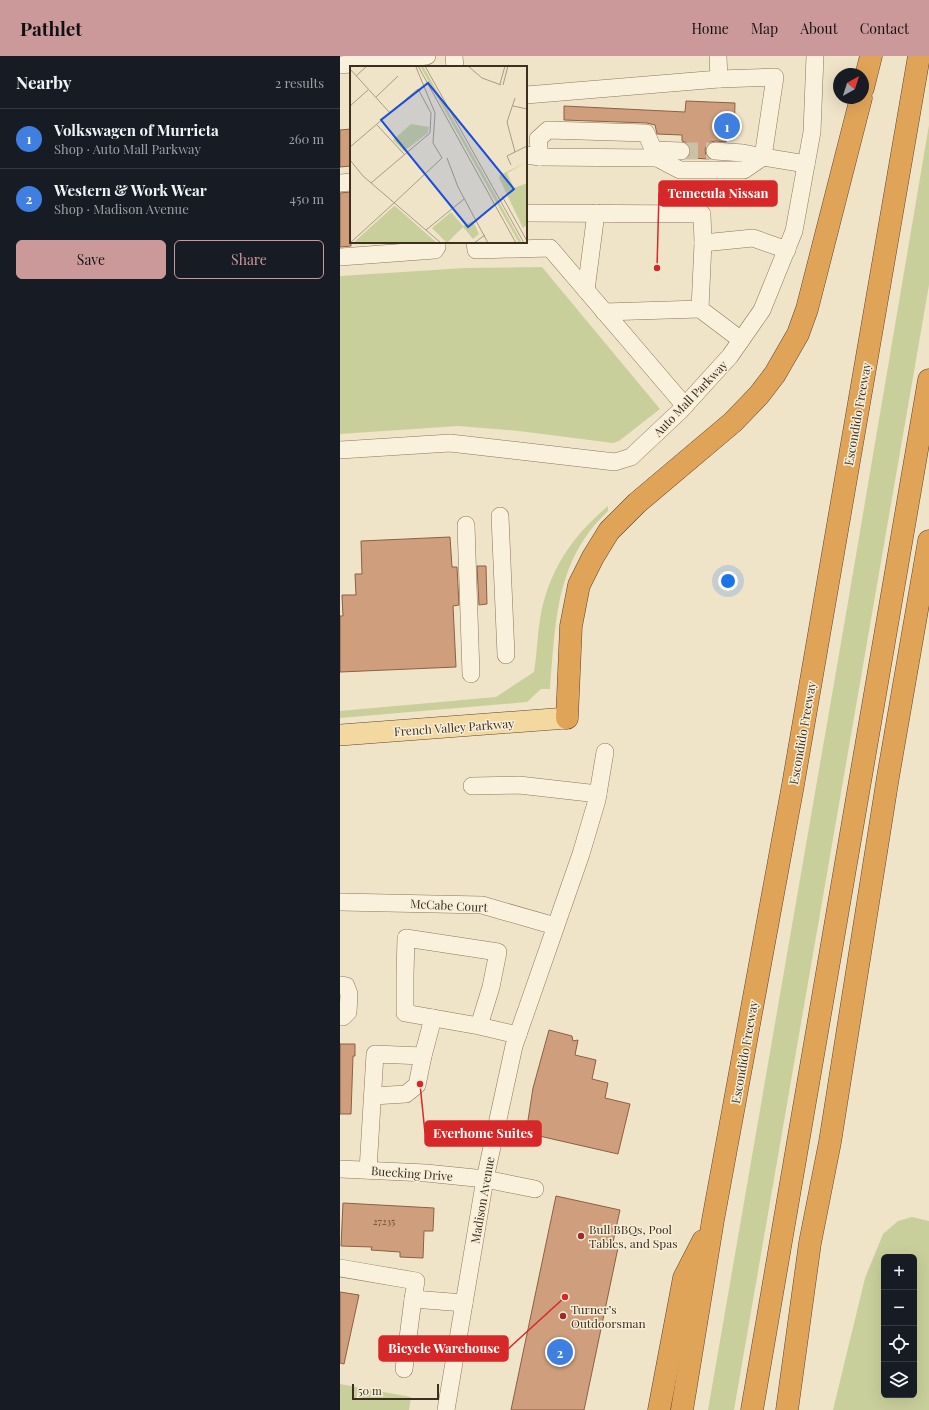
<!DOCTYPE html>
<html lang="en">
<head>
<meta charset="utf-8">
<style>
  :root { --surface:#171b24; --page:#20242c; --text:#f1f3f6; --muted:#9ea1a6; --line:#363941; --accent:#cc999b }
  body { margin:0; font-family:"Playfair Display",serif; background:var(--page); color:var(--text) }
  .controls { position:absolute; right:12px; bottom:12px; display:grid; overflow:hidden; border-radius:6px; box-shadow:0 4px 16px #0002 }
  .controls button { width:36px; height:36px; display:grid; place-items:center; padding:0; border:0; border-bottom:1px solid var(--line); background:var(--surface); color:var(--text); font:20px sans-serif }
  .compass { position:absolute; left:493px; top:12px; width:36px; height:36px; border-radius:50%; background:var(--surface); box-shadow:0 4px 16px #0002; rotate:39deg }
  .scale { position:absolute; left:12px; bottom:10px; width:87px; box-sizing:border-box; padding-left:4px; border:2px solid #3d2e20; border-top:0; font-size:11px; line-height:14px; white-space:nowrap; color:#3d2e20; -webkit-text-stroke:3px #f7eed8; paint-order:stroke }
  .you { position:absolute; left:388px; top:525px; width:14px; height:14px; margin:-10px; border:3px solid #fff; border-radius:50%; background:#1a73e8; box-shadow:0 0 0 6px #1a73e833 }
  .badge { display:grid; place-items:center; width:26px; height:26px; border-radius:50%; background:var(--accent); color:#fff; font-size:13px; font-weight:700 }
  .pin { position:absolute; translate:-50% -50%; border:2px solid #fff; box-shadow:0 1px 4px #0006 }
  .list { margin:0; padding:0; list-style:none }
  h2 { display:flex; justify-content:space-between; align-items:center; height:52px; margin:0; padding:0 16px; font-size:17px }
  h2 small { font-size:13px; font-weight:400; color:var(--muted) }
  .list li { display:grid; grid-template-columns:26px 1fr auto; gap:12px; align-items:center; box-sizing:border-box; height:60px; padding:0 16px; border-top:1px solid var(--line) }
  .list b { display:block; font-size:15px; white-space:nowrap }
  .list p { margin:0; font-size:13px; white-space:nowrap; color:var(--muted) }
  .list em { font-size:13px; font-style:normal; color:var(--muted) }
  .actions { display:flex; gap:8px; padding:12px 16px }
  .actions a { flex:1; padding:9px 0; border:1px solid var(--accent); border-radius:6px; text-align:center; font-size:14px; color:var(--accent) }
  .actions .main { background:var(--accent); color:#111 }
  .icon { flex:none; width:22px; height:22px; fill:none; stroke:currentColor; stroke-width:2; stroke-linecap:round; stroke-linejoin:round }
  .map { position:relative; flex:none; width:589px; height:1354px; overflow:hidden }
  header { display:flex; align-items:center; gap:24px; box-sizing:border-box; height:56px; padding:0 20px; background:var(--accent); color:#111 }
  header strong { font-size:19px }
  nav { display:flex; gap:22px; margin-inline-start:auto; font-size:14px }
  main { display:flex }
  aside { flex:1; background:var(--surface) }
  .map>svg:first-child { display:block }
  .green { fill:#c9cf9b; fill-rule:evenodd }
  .building { fill:#cf9f7d; stroke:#8d5f41 }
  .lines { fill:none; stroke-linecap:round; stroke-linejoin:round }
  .minor-tunnel { stroke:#ccc0a6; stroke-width:17; stroke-dasharray:17 8; stroke-linecap:butt }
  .minor-casing { stroke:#8d765c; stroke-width:18 }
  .major-casing { stroke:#5b4430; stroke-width:22 }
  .highway-casing { stroke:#5b4430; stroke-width:23 }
  .minor { stroke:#faf1dc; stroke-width:17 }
  .major { stroke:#f3d9a0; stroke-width:21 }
  .highway { stroke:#e0a458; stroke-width:22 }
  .poi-dot { fill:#9e2a2b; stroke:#f7eed8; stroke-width:1.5 }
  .labels { text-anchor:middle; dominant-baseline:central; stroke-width:3; stroke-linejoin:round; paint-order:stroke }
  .number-label { font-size:10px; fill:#624a37 }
  .street-label { font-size:12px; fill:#3d2e20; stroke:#f7eed8 }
  .poi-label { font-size:12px; fill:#3d2e20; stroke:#f7eed8; text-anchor:start }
  .inset-road { fill:none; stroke:#a89b85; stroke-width:1 }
  .view { fill:#1d4ed8; fill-opacity:0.15; stroke:#1d4ed8; stroke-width:2 }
  .inset-edge { fill:none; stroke:#3d2e20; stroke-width:2 }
  .leader { fill:none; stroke:#d62828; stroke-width:1.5 }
  .callout-dot { fill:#d62828; stroke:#f7eed8; stroke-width:1.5 }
  .callout { fill:#d62828; stroke:#d62828; stroke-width:1.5 }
  .callout-label { font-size:13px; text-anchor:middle; font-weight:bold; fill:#fff }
</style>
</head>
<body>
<header>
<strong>Pathlet</strong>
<nav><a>Home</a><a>Map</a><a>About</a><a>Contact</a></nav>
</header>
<main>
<aside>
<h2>Nearby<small>2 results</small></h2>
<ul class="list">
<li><span class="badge" style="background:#3f7fe0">1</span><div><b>Volkswagen of Murrieta</b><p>Shop · Auto Mall Parkway</p></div><em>260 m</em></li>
<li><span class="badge" style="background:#3f7fe0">2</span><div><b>Western &amp; Work Wear</b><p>Shop · Madison Avenue</p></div><em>450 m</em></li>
</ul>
<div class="actions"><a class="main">Save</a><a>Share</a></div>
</aside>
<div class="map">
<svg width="589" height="1354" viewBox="0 0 589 1354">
  <rect width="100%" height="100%" fill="#f0e4c8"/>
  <!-- green -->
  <g class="green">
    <path d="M589,69V229L394,1354H368L507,552Z"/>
    <path d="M202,211L320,353L279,385L273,387L179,375L118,370L0,378V220L125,212Z"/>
    <path d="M268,450V455C215,505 216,565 210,633H201L187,646L0,662V655L156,641L194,616C197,598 197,581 200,563C208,516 231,481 268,450Z"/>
    <path d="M572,1161L589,1165V1354H493L525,1222L543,1178L558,1165ZM544,1201H574V1339H544Z"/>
    <path d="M0,1328L71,1341L69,1354H0Z"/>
  </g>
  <!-- building -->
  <g class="building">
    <path d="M346,45L395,47L394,82H386V86L376,85L370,86L367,89L365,94L366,99L369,103L348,102L351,96L350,91L347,87L342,85V79L317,78L315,69L307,67L224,64V50L345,56Z"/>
    <path d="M11,73V110L0,111V74Z"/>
    <path d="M11,136V190L0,191V137Z"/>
    <path d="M110,481L112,511H117L119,549L113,550L116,611L0,616V560H3L2,539H16L15,518H22L21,485Z"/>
    <path d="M137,510H146L147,548L139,549Z"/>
    <path d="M209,974L232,980L233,985L238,984L235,999L256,1004L252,1023L268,1027L265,1042L290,1048L278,1098L186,1077L193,1032Z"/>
    <path d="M0,988H15V1000H13L11,1058H0Z"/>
    <path d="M216,1140L280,1154L273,1186L279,1187L244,1354H171Z"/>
    <path d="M3,1147L94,1152L93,1175H84L83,1202L60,1201V1196L31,1194L32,1191L1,1190Z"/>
    <path d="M0,1236L19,1239L4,1308L0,1307Z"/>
  </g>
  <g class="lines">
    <!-- minor-tunnel -->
    <path class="minor-tunnel" d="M341,95H375"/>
    <defs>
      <g id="minor">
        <path d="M114,0L115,11"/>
        <path d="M378,0L379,23L435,21L423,101L466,108"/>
        <path d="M0,9L87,0"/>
        <path d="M186,39L379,23"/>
        <path d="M314,94L341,95"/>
        <path d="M375,95L403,97L423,101"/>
        <path d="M186,99L200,101L317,102L340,114H404L423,101"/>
        <path d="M200,101L198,83L208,74L306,77L317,102"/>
        <path d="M0,127L11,126"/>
        <path d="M186,157L362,158L363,187L360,253L401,284"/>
        <path d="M135,186L136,194L210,192L345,350"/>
        <path d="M363,187L413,182L447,194"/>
        <path d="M0,201L95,194L97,191V186"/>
        <path d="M246,234L256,157"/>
        <path d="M264,256L360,253"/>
        <path d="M0,394L110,387L275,406L291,401L340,355L390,300L422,254L454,175L472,76L475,0"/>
        <path d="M160,460L166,599"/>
        <path d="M126,469L131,618"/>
        <path d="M132,730L179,729L258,738"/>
        <path d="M0,846L142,849L215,870"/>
        <path d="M0,929L6,930L9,938L8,956L3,961H0"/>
        <path d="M139,970L151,931L158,896L66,882L65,919V957L139,970L178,979"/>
        <path d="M33,1040L66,1038L77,1029L83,1000"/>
        <path d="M0,1113L86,1117L145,1123L195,1133"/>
        <path d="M28,1114L35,998L83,1000L93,962"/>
        <path d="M0,1212L76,1225L73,1243L124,1247"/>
        <path d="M64,1313L73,1243"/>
        <path d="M106,1354L145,1123L174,990L241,798L257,744L265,696"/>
      </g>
      <path id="major" d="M0,679L227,662"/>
      <g id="highway">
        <path d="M523,32L531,0"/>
        <path d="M227,662L231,570L239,529L253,501L269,475L297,447L393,366L419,339L435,318L458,278L467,253L521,42"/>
        <path d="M319,1354L344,1222L363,1185"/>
        <path d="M342,1354L373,1164L453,729L579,0"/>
        <path d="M412,1354L589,324"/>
        <path d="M447,1354L470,1187L490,1086L548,721L589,485"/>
      </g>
    </defs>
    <!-- minor casing -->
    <use href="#minor" class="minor-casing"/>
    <!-- major casing -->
    <use href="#major" class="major-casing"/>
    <!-- highway casing -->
    <use href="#highway" class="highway-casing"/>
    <!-- minor -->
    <use href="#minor" class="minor"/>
    <!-- major -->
    <use href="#major" class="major"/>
    <!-- highway -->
    <use href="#highway" class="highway"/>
  </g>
  <!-- markers -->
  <g class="poi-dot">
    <circle cx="241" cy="1180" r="4"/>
    <circle cx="223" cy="1260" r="4"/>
  </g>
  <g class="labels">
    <!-- number labels -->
    <g class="number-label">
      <text x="44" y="1165">27235</text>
    </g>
    <!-- street labels -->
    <g class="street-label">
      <text transform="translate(350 342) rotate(-46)">Auto Mall Parkway</text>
      <text transform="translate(517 358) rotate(-80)">Escondido Freeway</text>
      <text transform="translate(114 671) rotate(-4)">French Valley Parkway</text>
      <text transform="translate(462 677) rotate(-80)">Escondido Freeway</text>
      <text transform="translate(109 849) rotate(3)">McCabe Court</text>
      <text transform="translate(404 996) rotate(-80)">Escondido Freeway</text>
      <text transform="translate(72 1117) rotate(4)">Buecking Drive</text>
      <text transform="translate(142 1144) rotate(-80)">Madison Avenue</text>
    </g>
    <!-- poi labels -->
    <g class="poi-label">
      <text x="249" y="1173">Bull BBQs, Pool<tspan x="249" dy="14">Tables, and Spas</tspan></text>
      <text x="231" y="1253">Turner’s<tspan x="231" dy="14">Outdoorsman</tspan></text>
    </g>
  </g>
  <!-- overview -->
  <g transform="translate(10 10)">
    <rect width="177" height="177" fill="#f0e4c8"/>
    <path d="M70,0H73L172,177H169ZM61,58L79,61L78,67L54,85L43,74ZM177,96L157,107L164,122L177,117V159L173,162L149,112L150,109ZM44,140H45L87,177H3ZM101,146L113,160L123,155L129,168L123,173L113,161L97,177L82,162Z" fill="#c9cf9b"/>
    <path class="inset-road" d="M68,0L166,177M75,0L174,177M118,0L132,12L151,19M66,1L85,47L83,77L92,92M0,3L40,47M6,10L17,0M150,18L155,0M153,19L158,0M26,31L48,10M0,40L18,24M163,40L177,43M27,59L54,88M0,81L68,23L81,47L80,67L21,117M165,86L157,56L165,32M97,92L108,121L138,177M0,94L13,110L91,177M161,99L157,90L177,80M152,130L177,175M44,137L92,92M76,164L114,133M0,177L44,137M124,177L135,169"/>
    <path class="view" d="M78,17L164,123L118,161L31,54Z"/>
    <rect width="177" height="177" class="inset-edge"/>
  </g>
  <!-- callouts -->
  <path class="leader" d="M317 212L319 137M80 1028L85 1077M225 1241L168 1293"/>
  <g class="callout-dot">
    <circle cx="317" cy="212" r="4"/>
    <circle cx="80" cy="1028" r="4"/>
    <circle cx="225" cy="1241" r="4"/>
  </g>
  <g class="callout">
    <rect x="319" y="125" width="118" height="25" rx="4"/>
    <rect x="85" y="1065" width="116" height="25" rx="4"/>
    <rect x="39" y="1280" width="129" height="25" rx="4"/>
  </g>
  <g class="callout-label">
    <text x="378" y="142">Temecula Nissan</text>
    <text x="143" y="1082">Everhome Suites</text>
    <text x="104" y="1297">Bicycle Warehouse</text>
  </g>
</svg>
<div class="controls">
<button>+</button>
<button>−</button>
<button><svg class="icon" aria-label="locate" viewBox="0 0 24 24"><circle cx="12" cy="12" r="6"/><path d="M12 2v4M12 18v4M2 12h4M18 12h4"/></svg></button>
<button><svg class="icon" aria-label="layers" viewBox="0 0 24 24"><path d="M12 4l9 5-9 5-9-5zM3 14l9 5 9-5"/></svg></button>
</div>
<svg class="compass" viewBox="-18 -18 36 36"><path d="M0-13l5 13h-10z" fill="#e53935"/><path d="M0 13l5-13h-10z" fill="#9ea1a6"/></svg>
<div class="scale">50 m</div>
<div class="you"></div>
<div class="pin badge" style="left:387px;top:70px;background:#3f7fe0">1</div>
<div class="pin badge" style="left:220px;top:1296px;background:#3f7fe0">2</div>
</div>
</main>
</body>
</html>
